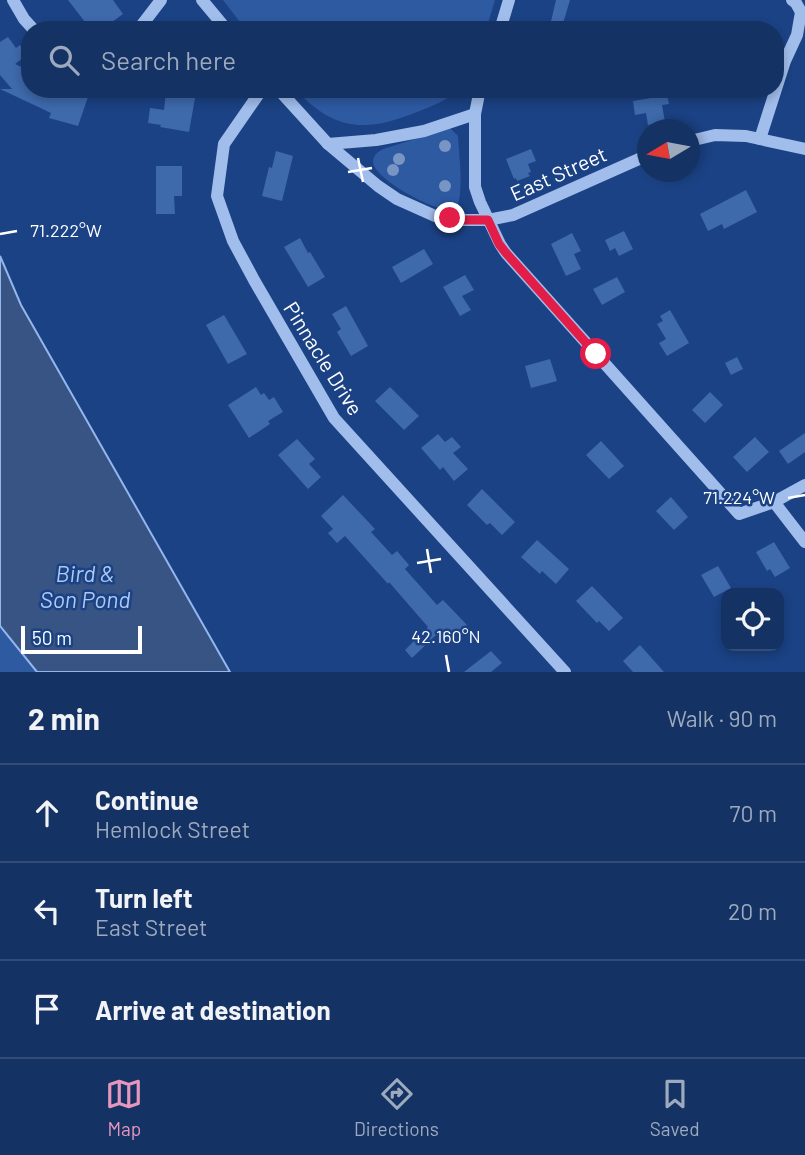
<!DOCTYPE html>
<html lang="en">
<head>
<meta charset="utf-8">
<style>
  :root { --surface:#143263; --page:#1d3a69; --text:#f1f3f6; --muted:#9daabe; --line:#334d78; --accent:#e797bd }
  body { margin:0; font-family:Barlow,sans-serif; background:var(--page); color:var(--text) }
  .controls { position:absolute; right:21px; bottom:21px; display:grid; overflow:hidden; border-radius:14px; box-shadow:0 4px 10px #0003 }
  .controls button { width:63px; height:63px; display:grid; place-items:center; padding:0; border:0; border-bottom:2px solid var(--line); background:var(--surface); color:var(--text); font:35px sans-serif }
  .compass { position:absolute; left:637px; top:119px; width:63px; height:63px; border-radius:50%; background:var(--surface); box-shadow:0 4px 10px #0003; rotate:260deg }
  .scale { position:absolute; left:21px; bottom:18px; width:121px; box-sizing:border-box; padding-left:7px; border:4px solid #fff; border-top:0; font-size:19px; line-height:24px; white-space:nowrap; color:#fff; -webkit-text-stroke:5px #1b4284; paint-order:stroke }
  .stop { position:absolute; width:21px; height:21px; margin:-16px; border:5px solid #e11d48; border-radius:50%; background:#fff }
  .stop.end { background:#e11d48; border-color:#fff; box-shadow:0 2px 7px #0008 }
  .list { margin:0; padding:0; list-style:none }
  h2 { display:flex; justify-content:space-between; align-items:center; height:91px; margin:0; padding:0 28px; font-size:30px }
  h2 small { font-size:23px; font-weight:400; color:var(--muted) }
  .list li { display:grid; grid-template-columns:46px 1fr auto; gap:21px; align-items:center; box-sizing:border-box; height:98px; padding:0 28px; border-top:2px solid var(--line) }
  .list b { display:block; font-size:26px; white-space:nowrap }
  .list p { margin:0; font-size:23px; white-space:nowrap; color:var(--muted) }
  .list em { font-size:23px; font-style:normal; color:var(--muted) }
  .icon { flex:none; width:38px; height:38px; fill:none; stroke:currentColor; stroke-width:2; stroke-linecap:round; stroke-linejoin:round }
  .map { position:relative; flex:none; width:805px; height:672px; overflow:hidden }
  .search { position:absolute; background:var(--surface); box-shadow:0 4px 10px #0003; left:21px; right:21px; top:21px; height:77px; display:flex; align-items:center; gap:18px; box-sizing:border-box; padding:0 24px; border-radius:28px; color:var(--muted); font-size:26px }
  .sheet { height:385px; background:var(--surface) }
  nav { display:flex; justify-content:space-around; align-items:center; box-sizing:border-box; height:98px; border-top:2px solid var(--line); background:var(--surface); font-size:19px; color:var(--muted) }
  nav a { display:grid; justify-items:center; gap:4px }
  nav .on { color:var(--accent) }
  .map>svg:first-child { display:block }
  .green { fill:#2e5aa2 }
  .water { fill:#375485; stroke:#93b7ed; stroke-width:2 }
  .building { fill:#3e69ab }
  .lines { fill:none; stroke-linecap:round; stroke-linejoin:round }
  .minor { stroke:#a1bdeb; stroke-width:12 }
  .tree { fill:#7895c4 }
  .route { stroke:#e11d48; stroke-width:9 }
  .ticks { fill:none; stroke:#fff; stroke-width:2.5 }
  .labels { text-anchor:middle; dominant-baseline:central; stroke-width:5; stroke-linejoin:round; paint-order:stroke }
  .street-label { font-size:21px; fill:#fff; stroke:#1b4284 }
  .water-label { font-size:23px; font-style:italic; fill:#acc8f3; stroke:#1b4284 }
  .ticks-label { font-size:18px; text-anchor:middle; fill:#fff; stroke:#1b4284; stroke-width:5; stroke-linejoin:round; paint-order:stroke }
</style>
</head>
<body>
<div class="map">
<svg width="805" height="672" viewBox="0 0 805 672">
  <rect width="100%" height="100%" fill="#1b4284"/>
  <!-- green -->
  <g class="green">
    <path d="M223,0H495L486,30H246Z"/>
    <path d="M295,89H460C448,100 432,106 417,112C365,133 334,131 295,89Z"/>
    <path d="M450,128L458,136C459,157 464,188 457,208C455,208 454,210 452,210C435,212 374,179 373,162C373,155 378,152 383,149Z"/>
    <path d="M0,626L37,672H0Z"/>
  </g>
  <!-- water -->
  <path class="water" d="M0,256L21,305L230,672H37L0,626Z"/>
  <!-- building -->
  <g class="building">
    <path d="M68,0H113L123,14L101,30H75L85,22Z"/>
    <path d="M556,0H570L561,30H549Z"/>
    <path d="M8,37L16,48L20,45L27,55L15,64L30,71V89H80L79,93L88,97L78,126L49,118L51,113L0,89H12L0,75V42Z"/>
    <path d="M649,89H666L669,104L662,105L665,122L648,125L646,113L635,115L633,101L651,98Z"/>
    <path d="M166,92L195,98L189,132L160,127L161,125L148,123L150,108L164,110Z"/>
    <path d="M531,149L536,161L528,164L531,172L528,173L530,176L517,181L516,178L514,179L506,159Z"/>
    <path d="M276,151L293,156L282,201L262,196L269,167L272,168Z"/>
    <path d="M156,166H182V196H174L175,214H156Z"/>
    <path d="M746,190L757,212L724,229L722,224L708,231L700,214Z"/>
    <path d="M624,231L633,249L619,256L615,248L610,251L605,240Z"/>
    <path d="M572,233L581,251L574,254L581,269L566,276L551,244Z"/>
    <path d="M300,238L308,253L310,252L325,277L308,287L284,247Z"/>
    <path d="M424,249L433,264L401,283L392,267Z"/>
    <path d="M465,275L474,290L462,296L471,310L460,316L443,287Z"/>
    <path d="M617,277L625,292L602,305L593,289Z"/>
    <path d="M346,306L368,346L351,356L337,332L341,329L332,314Z"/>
    <path d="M670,310L689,343L667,356L659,343L666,339L657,324L663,321L660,316Z"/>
    <path d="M224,315L247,354L228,364L206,325Z"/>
    <path d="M737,357L743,369L731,375L725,363Z"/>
    <path d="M550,359L557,381L531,388L525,366Z"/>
    <path d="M256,387L261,395L264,393L269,400L274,397L283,412L268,421L270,424L249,438L228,405Z"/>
    <path d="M390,387L419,416L404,430L375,401Z"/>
    <path d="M710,392L723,405L705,423L692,410Z"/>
    <path d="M805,433V452L788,464L779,451Z"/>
    <path d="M438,434L445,442L452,437L461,447L453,453L468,469L454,481L443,467L440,470L421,448Z"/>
    <path d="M755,437L769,452L747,472L733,457Z"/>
    <path d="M297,439L315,459L309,464L321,477L308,489L278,455Z"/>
    <path d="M601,441L624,466L609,479L586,455Z"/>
    <path d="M482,489L515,522L502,535L490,523L487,525L467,505Z"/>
    <path d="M343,495L375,529L371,532L392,555L397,551L409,565L405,569L437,605L443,600L467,625L446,645L436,635L412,658L405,650L428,627L389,582L388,584L345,536L337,543L328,533L333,529L321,516Z"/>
    <path d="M671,497L688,517L674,530L656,511Z"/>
    <path d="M537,540L569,569L556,584L542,571L540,574L521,557Z"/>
    <path d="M774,542L790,568L775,577L770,569L767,571L756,552Z"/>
    <path d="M718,566L731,588L714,597L701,575Z"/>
    <path d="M592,586L623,618L609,631L599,621L597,623L576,601Z"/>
    <path d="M640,645L664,672H633L623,661Z"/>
    <path d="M491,651L502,663L491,672H464Z"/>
  </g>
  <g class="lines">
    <!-- minor -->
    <g class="minor">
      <path d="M13,0L24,19L34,30"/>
      <path d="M202,0L227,30"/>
      <path d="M138,30L161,0"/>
      <path d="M500,30L509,0"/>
      <path d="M262,89L224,144L217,196L233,241L254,280L334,418L565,672"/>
      <path d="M278,89L328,144L378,186L397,199L435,216L465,220H488L513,215L648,155"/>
      <path d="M480,89L475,114V187L480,202L500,244L506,253L739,514L774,502L805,485"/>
      <path d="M760,139L785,61L797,35L801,12L796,3L792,0"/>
      <path d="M690,141L715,135L746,136L805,149"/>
      <path d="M328,144L376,140L424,131L475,114"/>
      <path d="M774,502L805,542"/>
    </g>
  </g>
  <!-- trees -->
  <g class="tree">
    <circle cx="445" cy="146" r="6"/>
    <circle cx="399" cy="159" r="6"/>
    <circle cx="393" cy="170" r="6"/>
    <circle cx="445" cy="186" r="6"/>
  </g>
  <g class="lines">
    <!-- route -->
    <path class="route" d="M450,218L465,220H488L499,244L506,253L596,354"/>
  </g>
  <!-- ticks -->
  <path class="ticks" d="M358,158L363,182M348,172L372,168M0,234L17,231M788,498L805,495M427,549L431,573M417,563L441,559M446,655L449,672"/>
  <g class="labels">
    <!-- street labels -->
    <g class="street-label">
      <text transform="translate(558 173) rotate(-24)">East Street</text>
      <text transform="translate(324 358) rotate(58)">Pinnacle Drive</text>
    </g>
    <!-- water labels -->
    <g class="water-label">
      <text x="85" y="573">Bird &amp;<tspan x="85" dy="26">Son Pond</tspan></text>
    </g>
  </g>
  <g class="ticks-label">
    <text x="66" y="237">71.222°W</text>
    <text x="739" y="504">71.224°W</text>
    <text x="446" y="643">42.160°N</text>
  </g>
</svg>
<div class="controls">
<button><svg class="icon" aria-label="locate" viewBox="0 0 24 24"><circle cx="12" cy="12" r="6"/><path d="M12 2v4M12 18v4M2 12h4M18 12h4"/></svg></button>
</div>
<svg class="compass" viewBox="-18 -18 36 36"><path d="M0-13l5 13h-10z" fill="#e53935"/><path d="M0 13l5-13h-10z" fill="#9daabe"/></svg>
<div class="scale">50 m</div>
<div class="stop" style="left:596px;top:354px"></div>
<div class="stop end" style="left:450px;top:218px"></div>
<div class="search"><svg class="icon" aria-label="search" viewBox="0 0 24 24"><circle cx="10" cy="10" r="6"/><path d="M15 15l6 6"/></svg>Search here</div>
</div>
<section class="sheet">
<h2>2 min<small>Walk · 90 m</small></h2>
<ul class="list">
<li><svg class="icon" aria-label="ahead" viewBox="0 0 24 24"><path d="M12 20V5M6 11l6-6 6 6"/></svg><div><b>Continue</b><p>Hemlock Street</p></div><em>70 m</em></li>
<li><svg class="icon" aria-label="left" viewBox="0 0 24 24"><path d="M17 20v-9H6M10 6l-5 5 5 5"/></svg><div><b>Turn left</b><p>East Street</p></div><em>20 m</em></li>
<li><svg class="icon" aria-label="arrive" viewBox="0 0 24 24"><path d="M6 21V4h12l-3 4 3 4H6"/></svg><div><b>Arrive at destination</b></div></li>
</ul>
</section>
<nav>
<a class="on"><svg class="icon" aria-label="map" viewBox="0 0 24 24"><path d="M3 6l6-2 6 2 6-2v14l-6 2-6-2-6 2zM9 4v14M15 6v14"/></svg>Map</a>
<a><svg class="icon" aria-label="directions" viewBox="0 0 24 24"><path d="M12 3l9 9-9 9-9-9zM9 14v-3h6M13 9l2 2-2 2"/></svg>Directions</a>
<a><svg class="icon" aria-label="saved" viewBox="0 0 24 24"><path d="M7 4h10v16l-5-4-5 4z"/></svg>Saved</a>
</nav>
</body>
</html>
